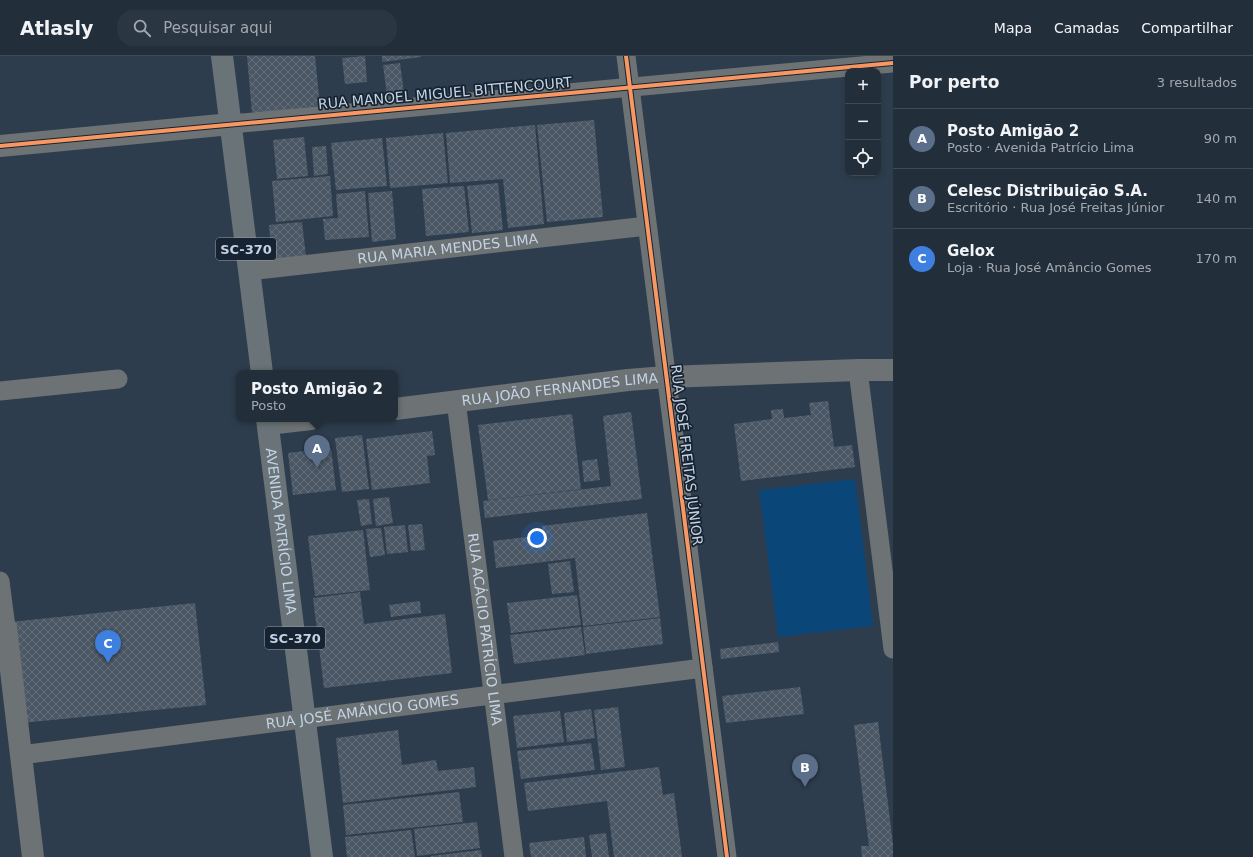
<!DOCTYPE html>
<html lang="pt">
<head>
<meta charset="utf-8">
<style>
  :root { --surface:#222e3a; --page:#2a3642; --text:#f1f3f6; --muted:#a2a8af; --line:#3f4a54; --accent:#db2777 }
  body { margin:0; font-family:"DejaVu Sans",sans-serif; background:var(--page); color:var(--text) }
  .controls { position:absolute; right:12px; top:12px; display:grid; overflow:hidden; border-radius:8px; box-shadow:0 2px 6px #0003 }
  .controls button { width:36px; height:36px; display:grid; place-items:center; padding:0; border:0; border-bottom:1px solid var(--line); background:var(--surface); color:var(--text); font:20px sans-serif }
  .you { position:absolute; left:537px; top:482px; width:14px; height:14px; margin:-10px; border:3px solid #fff; border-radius:50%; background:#1a73e8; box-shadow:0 0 0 6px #1a73e833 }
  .badge { display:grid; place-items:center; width:26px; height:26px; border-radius:50%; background:var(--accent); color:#fff; font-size:13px; font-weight:700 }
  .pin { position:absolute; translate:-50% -33px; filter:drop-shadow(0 1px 2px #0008) }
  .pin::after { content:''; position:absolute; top:21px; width:14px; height:12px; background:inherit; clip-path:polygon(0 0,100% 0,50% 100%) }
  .popup { position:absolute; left:236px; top:314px; width:162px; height:52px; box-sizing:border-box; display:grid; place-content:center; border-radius:8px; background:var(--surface); filter:drop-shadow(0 1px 3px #0005); font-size:13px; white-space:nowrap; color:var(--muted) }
  .popup b { font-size:15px; color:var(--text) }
  .popup::after { content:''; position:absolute; left:50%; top:100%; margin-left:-8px; border:8px solid transparent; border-top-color:var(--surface) }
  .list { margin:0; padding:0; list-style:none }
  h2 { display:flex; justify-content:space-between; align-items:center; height:52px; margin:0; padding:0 16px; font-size:17px }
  h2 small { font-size:13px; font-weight:400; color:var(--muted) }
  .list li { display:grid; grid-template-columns:26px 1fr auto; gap:12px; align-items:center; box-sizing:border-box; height:60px; padding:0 16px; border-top:1px solid var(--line) }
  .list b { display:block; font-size:15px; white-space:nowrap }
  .list p { margin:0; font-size:13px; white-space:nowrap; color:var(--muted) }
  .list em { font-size:13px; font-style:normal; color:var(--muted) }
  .icon { flex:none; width:22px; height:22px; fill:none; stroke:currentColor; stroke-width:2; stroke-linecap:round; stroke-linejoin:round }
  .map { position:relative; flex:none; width:893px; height:801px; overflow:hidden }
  header { display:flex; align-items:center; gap:24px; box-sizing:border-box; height:56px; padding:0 20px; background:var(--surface); border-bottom:1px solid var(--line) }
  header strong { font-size:19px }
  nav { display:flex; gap:22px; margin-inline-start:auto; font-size:14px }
  .search { width:280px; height:36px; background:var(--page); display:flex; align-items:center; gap:10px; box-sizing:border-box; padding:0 14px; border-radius:16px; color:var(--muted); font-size:15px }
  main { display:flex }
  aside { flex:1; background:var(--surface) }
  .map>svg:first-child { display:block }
  .grass { fill:#0b4678 }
  .building { fill:url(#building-cross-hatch) }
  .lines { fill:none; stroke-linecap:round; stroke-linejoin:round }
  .minor { stroke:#6d7374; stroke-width:19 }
  .tertiary { stroke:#6d7374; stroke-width:22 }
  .primary { stroke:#6a7478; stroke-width:22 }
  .cycleway-casing { stroke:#172330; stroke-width:6 }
  .cycleway { stroke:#f99763; stroke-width:4 }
  .labels { text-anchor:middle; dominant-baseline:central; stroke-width:3.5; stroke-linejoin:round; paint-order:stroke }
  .shield { fill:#172330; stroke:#8f9eaf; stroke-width:1 }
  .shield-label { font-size:13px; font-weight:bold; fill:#c3d3e6 }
  .street-label { font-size:14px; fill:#c3d3e6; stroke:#172330 }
</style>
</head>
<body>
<header>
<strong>Atlasly</strong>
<div class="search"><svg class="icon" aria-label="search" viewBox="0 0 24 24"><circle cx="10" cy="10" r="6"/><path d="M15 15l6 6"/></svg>Pesquisar aqui</div>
<nav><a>Mapa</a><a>Camadas</a><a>Compartilhar</a></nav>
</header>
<main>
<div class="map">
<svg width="893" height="801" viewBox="0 0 893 801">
  <defs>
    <pattern id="building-cross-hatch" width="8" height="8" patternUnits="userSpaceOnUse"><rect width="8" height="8" fill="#4b5765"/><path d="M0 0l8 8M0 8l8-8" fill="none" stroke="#636e7b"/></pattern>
  </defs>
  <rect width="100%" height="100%" fill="#2e3d4d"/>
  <!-- grass -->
  <path class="grass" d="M855,423L873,570L778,581L759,434Z"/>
  <!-- building -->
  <g class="building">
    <path d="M247,0H315L320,50L252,57Z"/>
    <path d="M365,0L367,26L345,28L342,2Z"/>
    <path d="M382,0H421V1L382,6Z"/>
    <path d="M400,7L405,45L388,47L383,9Z"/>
    <path d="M594,64L603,161L547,166L537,69Z"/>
    <path d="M535,69L544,168L508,172L503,123L450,127L446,77Z"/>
    <path d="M443,77L448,127L390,132L386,82Z"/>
    <path d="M304,81L308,120L277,123L273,84Z"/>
    <path d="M382,82L387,130L336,134L331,87Z"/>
    <path d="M326,90L328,118L314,120L312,91Z"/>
    <path d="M330,120L333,160L276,166L272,125Z"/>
    <path d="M498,127L503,174L472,177L467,130Z"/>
    <path d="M464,130L469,176L426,180L422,133Z"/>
    <path d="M365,135L369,181L325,184L323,163L338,162L336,138Z"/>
    <path d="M392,135L396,183L372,186L368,137Z"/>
    <path d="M302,166L306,201L272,204L269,169Z"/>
    <path d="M828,345L834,391L852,389L855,411L741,425L734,368L772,363L771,354L783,353L784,362L811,359L809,347Z"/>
    <path d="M631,356L642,443L485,462L483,445L611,430L603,360Z"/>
    <path d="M572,358L581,433L488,444L478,369Z"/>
    <path d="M432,375L435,399L427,400L430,427L372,434L366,383Z"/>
    <path d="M362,379L369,433L342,436L335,382Z"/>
    <path d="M331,392L336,434L293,439L288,397Z"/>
    <path d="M597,403L600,424L584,426L582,405Z"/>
    <path d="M389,441L393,467L376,470L373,443Z"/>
    <path d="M369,443L372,468L361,470L357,444Z"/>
    <path d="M647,457L660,561L583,570L575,502L496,512L493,485L543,479L542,470Z"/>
    <path d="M422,468L425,494L411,495L408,469Z"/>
    <path d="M405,469L408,496L387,498L384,471Z"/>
    <path d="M381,472L385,499L370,501L366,473Z"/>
    <path d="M363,474L370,534L315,540L308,480Z"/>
    <path d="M570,505L574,536L552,538L548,508Z"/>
    <path d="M360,536L364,568L445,558L452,617L324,632L313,542Z"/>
    <path d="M577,539L581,569L511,577L507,547Z"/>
    <path d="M420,545L421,557L391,561L389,549Z"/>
    <path d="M195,547L206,649L21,667L10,566Z"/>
    <path d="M660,562L663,588L586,598L583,571Z"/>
    <path d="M581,571L585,599L514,608L510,579Z"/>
    <path d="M778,586L779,596L721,603L720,593Z"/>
    <path d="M800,631L804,658L726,667L722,640Z"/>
    <path d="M618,651L625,711L601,714L594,654Z"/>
    <path d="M591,653L595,682L567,686L564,657Z"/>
    <path d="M560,655L564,686L517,692L513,660Z"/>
    <path d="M878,666L893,789V801H862L861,790H869L854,669Z"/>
    <path d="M398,674L402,709L436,704L438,715L474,711L476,731L343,747L336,682Z"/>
    <path d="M591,687L595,714L521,723L517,695Z"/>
    <path d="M659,711L663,739L674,737L682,801H614L607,745L528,755L524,727Z"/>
    <path d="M459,736L463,766L346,779L343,749Z"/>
    <path d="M477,766L480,792L417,800L414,773Z"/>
    <path d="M411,774L415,801H347L345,781Z"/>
    <path d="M606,777L609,801H592L589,779Z"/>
    <path d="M584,781L586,801H531L529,787Z"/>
    <path d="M481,794L482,801H431V800Z"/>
  </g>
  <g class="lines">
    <!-- minor -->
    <g class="minor">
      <path d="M626,0L727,801"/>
      <path d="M231,68L893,7"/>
      <path id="s1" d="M249,215L647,170"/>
      <path d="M858,314L893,593"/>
      <path d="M0,335L118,323"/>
      <path id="s2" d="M456,345L514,801"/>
      <path d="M0,525L6,572"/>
      <path id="s3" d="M21,699L703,612"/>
    </g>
    <!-- tertiary -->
    <g class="tertiary">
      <path d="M0,90L231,68"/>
      <path id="s4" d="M395,353L628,324L666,321L858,314H893"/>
      <path d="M268,368L311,363"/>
      <path d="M0,573L6,572L33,801"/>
    </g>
    <!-- primary -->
    <g class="primary">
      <path d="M222,0L262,317"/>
      <path id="s5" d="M267,363L322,801"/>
    </g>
    <defs>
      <g id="cycleway">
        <path d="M626,0L727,801"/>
        <path d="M0,90L893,7"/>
      </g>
    </defs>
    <!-- cycleway casing -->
    <use href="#cycleway" class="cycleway-casing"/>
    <!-- cycleway -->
    <use href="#cycleway" class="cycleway"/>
  </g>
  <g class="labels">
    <!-- shield labels -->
    <g class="shield">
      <rect x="216" y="182" width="60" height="22" rx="3"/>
      <rect x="265" y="571" width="60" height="22" rx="3"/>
    </g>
    <g class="shield-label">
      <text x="246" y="193">SC-370</text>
      <text x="295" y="582">SC-370</text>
    </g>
    <!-- street labels -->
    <g class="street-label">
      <text transform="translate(445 37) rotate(-5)">RUA MANOEL MIGUEL BITTENCOURT</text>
      <text stroke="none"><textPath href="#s1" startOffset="200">RUA MARIA MENDES LIMA</textPath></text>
      <text stroke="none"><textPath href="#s4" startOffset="166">RUA JOÃO FERNANDES LIMA</textPath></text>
      <text transform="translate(687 399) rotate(83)">RUA JOSÉ FREITAS JÚNIOR</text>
      <text stroke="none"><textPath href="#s5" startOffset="113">AVENIDA PATRÍCIO LIMA</textPath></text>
      <text stroke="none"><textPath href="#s2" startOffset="230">RUA ACÁCIO PATRÍCIO LIMA</textPath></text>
      <text stroke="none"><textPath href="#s3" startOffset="344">RUA JOSÉ AMÂNCIO GOMES</textPath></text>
    </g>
  </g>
</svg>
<div class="controls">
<button>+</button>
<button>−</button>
<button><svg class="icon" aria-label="locate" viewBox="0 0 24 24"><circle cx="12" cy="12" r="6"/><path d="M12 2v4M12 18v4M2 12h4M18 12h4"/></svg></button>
</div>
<div class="you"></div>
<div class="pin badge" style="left:317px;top:412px;background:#5c6f8a">A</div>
<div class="popup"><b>Posto Amigão 2</b>Posto</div>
<div class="pin badge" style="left:805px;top:731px;background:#5c6f8a">B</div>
<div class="pin badge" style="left:108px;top:607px;background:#3f7fe0">C</div>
</div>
<aside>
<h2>Por perto<small>3 resultados</small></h2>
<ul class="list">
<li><span class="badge" style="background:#5c6f8a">A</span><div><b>Posto Amigão 2</b><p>Posto · Avenida Patrício Lima</p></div><em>90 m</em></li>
<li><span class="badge" style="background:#5c6f8a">B</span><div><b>Celesc Distribuição S.A.</b><p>Escritório · Rua José Freitas Júnior</p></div><em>140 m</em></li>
<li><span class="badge" style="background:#3f7fe0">C</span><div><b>Gelox</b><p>Loja · Rua José Amâncio Gomes</p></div><em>170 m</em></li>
</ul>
</aside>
</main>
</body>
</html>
